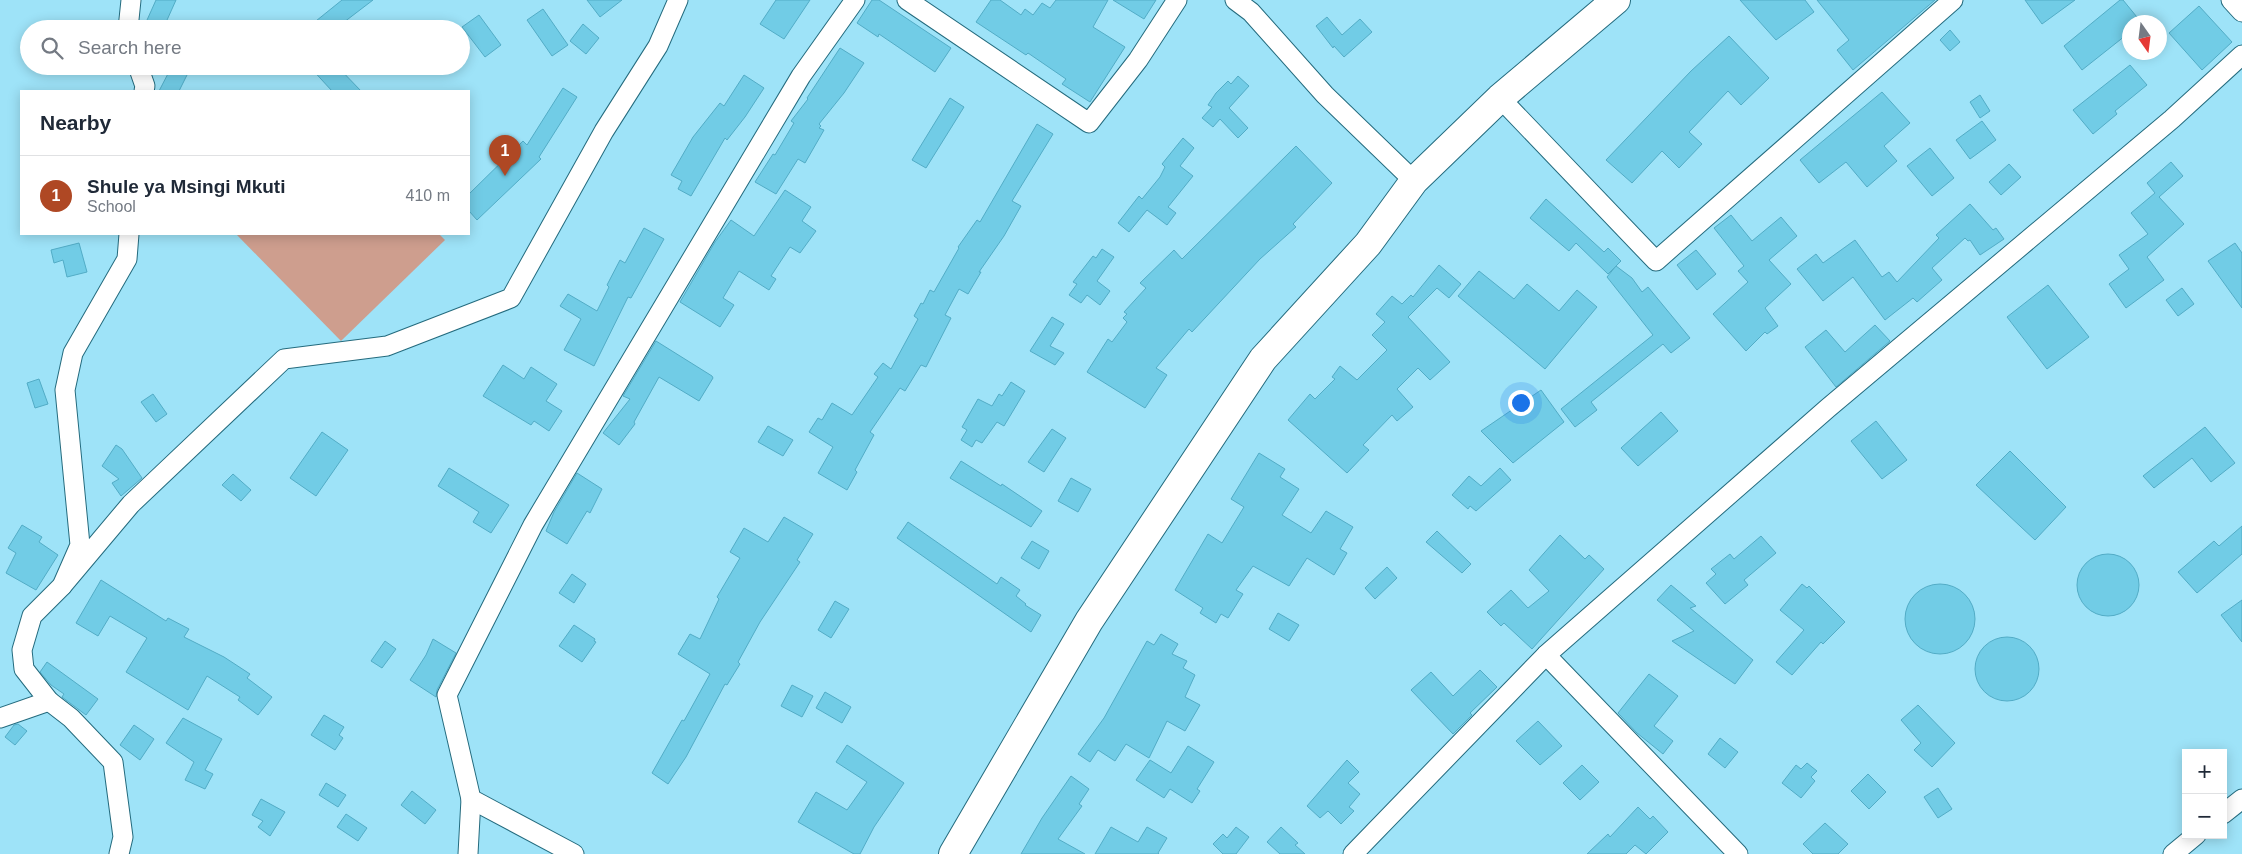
<!DOCTYPE html>
<html lang="en">
<head>
<meta charset="utf-8">
<style>
  :root { --surface:#fff; --page:#f2f2f3; --text:#1f2937; --muted:#747a83; --line:#e0e1e3; --accent:#af4824 }
  body { margin:0; font-family:Arial,sans-serif; background:var(--page); color:var(--text) }
  .controls { position:absolute; right:15px; bottom:15px; display:grid; overflow:hidden; border-radius:0px; box-shadow:0 2px 12px #0003 }
  .controls button { width:45px; height:45px; display:grid; place-items:center; padding:0; border:0; border-bottom:1px solid var(--line); background:var(--surface); color:var(--text); font:25px sans-serif }
  .compass { position:absolute; left:2122px; top:15px; width:45px; height:45px; border-radius:50%; background:var(--surface); box-shadow:0 2px 12px #0003; rotate:166deg }
  .you { position:absolute; left:1520px; top:402px; width:18px; height:18px; margin:-12px; border:4px solid #fff; border-radius:50%; background:#1a73e8; box-shadow:0 0 0 8px #1a73e833 }
  .badge { display:grid; place-items:center; width:32px; height:32px; border-radius:50%; background:var(--accent); color:#fff; font-size:16px; font-weight:700 }
  .pin { position:absolute; translate:-50% -41px; filter:drop-shadow(0 1px 2px #0008) }
  .pin::after { content:''; position:absolute; top:26px; width:18px; height:15px; background:inherit; clip-path:polygon(0 0,100% 0,50% 100%) }
  .list { margin:0; padding:0; list-style:none }
  h2 { display:flex; justify-content:space-between; align-items:center; height:65px; margin:0; padding:0 20px; font-size:21px }
  h2 small { font-size:16px; font-weight:400; color:var(--muted) }
  .list li { display:grid; grid-template-columns:32px 1fr auto; gap:15px; align-items:center; box-sizing:border-box; height:80px; padding:0 20px; border-top:1px solid var(--line) }
  .list b { display:block; font-size:19px; white-space:nowrap }
  .list p { margin:0; font-size:16px; white-space:nowrap; color:var(--muted) }
  .list em { font-size:16px; font-style:normal; color:var(--muted) }
  .icon { flex:none; width:28px; height:28px; fill:none; stroke:currentColor; stroke-width:2; stroke-linecap:round; stroke-linejoin:round }
  .map { position:relative; flex:none; width:2242px; height:854px; overflow:hidden }
  .search { position:absolute; background:var(--surface); box-shadow:0 2px 12px #0003; left:20px; top:20px; width:450px; height:55px; display:flex; align-items:center; gap:12px; box-sizing:border-box; padding:0 18px; border-radius:28px; color:var(--muted); font-size:19px }
  .panel { position:absolute; background:var(--surface); box-shadow:0 2px 12px #0003; left:20px; top:90px; width:450px; height:145px; border-radius:0px }
  .map>svg:first-child { display:block }
  .green { fill:#ce9e8e }
  .building { fill:#71cce6; stroke:#52acc6 }
  .lines { fill:none; stroke-linecap:round; stroke-linejoin:round }
  .minor-casing { stroke:#246b7e; stroke-width:21 }
  .trunk-casing { stroke:#246b7e; stroke-width:30 }
  .minor { stroke:#fff; stroke-width:19 }
  .trunk { stroke:#fff; stroke-width:28 }
</style>
</head>
<body>
<div class="map">
<svg width="2242" height="854" viewBox="0 0 2242 854">
  <rect width="100%" height="100%" fill="#9ee3f8"/>
  <!-- green -->
  <path class="green" d="M236,234H439L445,240L341,341Z"/>
  <!-- building -->
  <g class="building">
    <path d="M156,0H176L163,29H143Z"/>
    <path d="M342,0H373L335,29H306Z"/>
    <path d="M587,0H622L600,17Z"/>
    <path d="M776,0H810L784,39L760,24Z"/>
    <path d="M872,0H879L951,48L935,72L879,34L878,37L857,23Z"/>
    <path d="M991,0H1000L1021,15L1025,9L1033,15L1042,3L1050,8L1056,0H1108L1093,27L1125,47L1090,102L1062,84L1066,79L1028,53L1026,55L976,22Z"/>
    <path d="M1113,0H1156L1144,19Z"/>
    <path d="M1740,0H1805L1814,12L1776,40Z"/>
    <path d="M1817,0H1935L1853,70L1837,50L1849,40Z"/>
    <path d="M2025,0H2075L2042,24Z"/>
    <path d="M2120,0H2123L2141,22H2130V32L2082,70L2064,46Z"/>
    <path d="M2199,6L2232,42L2202,70L2169,33Z"/>
    <path d="M543,9L568,45L552,56L527,20Z"/>
    <path d="M479,15L501,45L485,57L462,27Z"/>
    <path d="M1327,17L1342,35L1360,19L1372,32L1344,57L1334,46L1333,48L1316,26Z"/>
    <path d="M583,24L599,38L586,54L570,41Z"/>
    <path d="M1950,30L1960,42L1950,51L1940,40Z"/>
    <path d="M1729,36L1769,78L1741,105L1728,91L1689,132L1702,144L1679,168L1662,151L1632,183L1606,160L1691,71Z"/>
    <path d="M840,48L864,63L844,93L819,124L821,126L819,128L824,130L805,163L798,159L776,194L755,182L773,154L775,155L794,123L791,121L808,99L807,98Z"/>
    <path d="M2130,65L2147,85L2115,111L2117,114L2093,134L2073,110Z"/>
    <path d="M172,66H189L187,71H189L179,91H159Z"/>
    <path d="M309,66H337L361,91H332Z"/>
    <path d="M744,75L764,88L745,117L727,140L725,138L691,196L678,189L682,181L671,175L693,137L720,103L724,106Z"/>
    <path d="M1238,76L1249,86L1229,108L1248,128L1238,138L1220,119L1213,127L1202,118L1212,107L1208,105L1216,93L1228,81L1231,84Z"/>
    <path d="M563,88L577,97L539,157L541,159L477,220L469,211V194L523,141L527,145Z"/>
    <path d="M1882,92L1910,123L1884,146L1897,161L1867,187L1846,162L1819,183L1800,160Z"/>
    <path d="M1980,95L1990,111L1980,118L1970,102Z"/>
    <path d="M950,98L964,107L926,168L912,160Z"/>
    <path d="M1982,121L1996,140L1970,159L1956,140Z"/>
    <path d="M1037,124L1053,134L1012,201L1021,206L1004,236L979,272H981L968,294L959,289L945,315L951,318L926,367L921,365L905,391L900,388L870,432L874,435L855,470L857,472L847,490L818,473L833,447L809,432L818,418L822,420L832,403L852,415L878,377L874,374L883,363L891,369L918,319L914,316L921,303L923,304L930,290L934,292L959,248L958,247L977,220L980,222Z"/>
    <path d="M1183,138L1194,148L1180,166L1193,176L1168,207L1176,213L1167,225L1147,210L1129,232L1118,223L1139,196L1142,199L1160,177L1165,167L1162,164Z"/>
    <path d="M1296,146L1332,183L1293,224L1296,227L1260,259L1192,332L1189,329L1156,368L1167,375L1145,408L1087,372L1108,339L1112,342L1127,322L1123,318L1127,314L1124,312L1146,288L1140,283L1174,250L1182,259Z"/>
    <path d="M1930,148L1954,178L1932,196L1907,166Z"/>
    <path d="M2171,162L2183,176L2159,197L2184,224L2147,257L2164,280L2126,308L2109,284L2129,269L2119,255L2148,234L2131,213L2155,193L2147,183Z"/>
    <path d="M2009,164L2021,177L2001,195L1989,182Z"/>
    <path d="M785,190L811,207L802,221L816,231L800,253L790,247L771,276L776,279L769,290L739,271L723,298L734,305L720,327L680,302L715,242L731,220L754,236Z"/>
    <path d="M1546,199L1604,252L1608,248L1621,261L1608,274L1576,243L1569,251L1530,218Z"/>
    <path d="M1970,204L1993,230L1996,228L2004,239L1980,255L1970,240L1968,241L1965,238L1932,268L1942,280L1917,302L1913,298L1885,320L1853,277L1823,301L1797,269L1816,254L1823,263L1855,240L1882,277L1889,272L1897,282L1939,238L1936,235Z"/>
    <path d="M1731,215L1752,241L1781,217L1797,236L1769,260L1791,284L1765,308L1778,326L1767,334L1765,332L1746,351L1713,314L1748,282L1738,271L1744,266L1714,228Z"/>
    <path d="M644,228L664,239L631,298L628,297L594,366L564,350L581,319L560,306L568,294L597,311L609,287L607,285L620,260L625,263Z"/>
    <path d="M79,243L87,272L67,277L63,260L54,263L51,250Z"/>
    <path d="M2235,243L2242,253V308L2208,261Z"/>
    <path d="M1102,249L1114,257L1097,281L1110,291L1100,305L1087,295L1081,303L1069,295L1077,284L1073,282L1093,256L1096,258Z"/>
    <path d="M1696,250L1716,274L1697,290L1677,265Z"/>
    <path d="M1439,265L1461,284L1449,298L1437,288L1408,317L1450,362L1430,380L1418,368L1397,389L1413,407L1397,421L1392,415L1363,445L1369,450L1347,473L1288,420L1310,394L1315,399L1335,379L1332,377L1340,366L1357,380L1387,350L1372,335L1385,322L1376,314L1392,296L1402,304L1411,295L1413,297Z"/>
    <path d="M1616,266L1632,278L1642,292L1648,287L1690,338L1671,353L1663,344L1591,402L1597,410L1575,427L1561,409L1653,335L1607,277Z"/>
    <path d="M1479,271L1514,299L1527,284L1559,311L1577,290L1597,307L1545,369L1458,296Z"/>
    <path d="M2048,285L2089,337L2047,369L2007,317Z"/>
    <path d="M2182,288L2194,304L2178,316L2166,300Z"/>
    <path d="M1052,317L1064,324L1050,346L1064,353L1055,365L1030,351Z"/>
    <path d="M1875,325L1890,341L1836,387L1805,347L1826,330L1845,352Z"/>
    <path d="M656,341L712,376L713,378L699,401L659,377L634,422L635,424L619,445L603,433L630,399L623,396Z"/>
    <path d="M503,365L524,379L531,367L557,384L546,401L562,411L549,431L534,421L531,425L483,396Z"/>
    <path d="M39,379L48,404L35,408L27,383Z"/>
    <path d="M1011,382L1025,391L1004,426L997,422L982,443L976,440L972,447L961,440L967,430L962,427L978,399L992,406L999,394L1002,396Z"/>
    <path d="M1541,390L1564,422L1513,463L1481,431Z"/>
    <path d="M153,394L167,414L156,422L141,402Z"/>
    <path d="M1661,412L1678,431L1638,466L1621,448Z"/>
    <path d="M1876,421L1907,460L1882,479L1851,441Z"/>
    <path d="M768,426L793,440L783,456L758,442Z"/>
    <path d="M2205,427L2235,463L2211,482L2192,458L2154,488L2143,476Z"/>
    <path d="M1052,429L1066,438L1044,472L1028,462Z"/>
    <path d="M322,432L348,450L316,496L290,478Z"/>
    <path d="M116,445L122,449L142,478L121,496L112,483L119,479L102,466Z"/>
    <path d="M2010,451L2066,507L2035,540L1976,485Z"/>
    <path d="M1259,453L1285,469L1280,477L1299,489L1282,515L1311,533L1326,511L1353,527L1340,549L1347,553L1334,575L1307,558L1289,586L1253,566L1236,590L1243,594L1228,618L1221,614L1216,623L1200,613L1203,608L1175,590L1208,534L1222,543L1244,507L1231,499Z"/>
    <path d="M961,461L1001,486L1002,484L1042,511L1031,527L950,478Z"/>
    <path d="M449,468L509,505L491,533L473,522L479,512L438,486Z"/>
    <path d="M1500,468L1511,480L1476,511L1470,506L1468,509L1452,495L1469,476L1481,486Z"/>
    <path d="M577,473L602,489L590,513L587,511L567,544L546,531L554,512Z"/>
    <path d="M233,474L251,490L241,501L222,485Z"/>
    <path d="M1071,478L1091,489L1078,512L1058,501Z"/>
    <path d="M784,517L813,534L797,560L800,562L760,622L738,662L740,664L727,685L725,684L686,757L668,784L652,773L682,720L684,721L710,674L678,654L690,634L700,639L719,599L717,597L740,558L730,552L744,528L768,542Z"/>
    <path d="M908,522L997,584L1001,577L1020,590L1016,596L1026,604L1025,605L1041,615L1031,632L897,538Z"/>
    <path d="M22,525L42,537L39,542L58,555L36,590L6,573L16,553L8,548Z"/>
    <path d="M2242,526V554L2197,593L2178,572L2214,541L2219,546Z"/>
    <path d="M1437,531L1471,564L1462,573L1426,542Z"/>
    <path d="M1560,535L1585,559L1589,555L1604,569L1532,649L1504,623L1501,626L1487,612L1511,590L1528,608L1549,591L1529,570Z"/>
    <path d="M1761,536L1776,553L1744,580L1748,585L1725,604L1706,583L1716,574L1711,569L1730,554L1734,559Z"/>
    <path d="M1032,541L1049,551L1039,569L1021,558Z"/>
    <circle cx="2108" cy="585" r="31"/>
    <path d="M1387,567L1397,578L1375,599L1365,588Z"/>
    <path d="M572,574L586,584L574,603L559,593Z"/>
    <path d="M101,580L166,621L168,618L189,629L184,637L224,657L250,674L247,678L272,697L258,715L238,700L240,697L207,676L188,710L126,672L147,638L110,616L98,636L76,623Z"/>
    <path d="M1802,584L1807,588L1809,586L1845,622L1823,644L1821,642L1792,675L1776,662L1804,630L1780,610Z"/>
    <circle cx="1940" cy="619" r="35"/>
    <path d="M1671,585L1696,606L1690,608L1753,660L1735,684L1672,641L1694,631L1657,600Z"/>
    <path d="M2242,600V642L2221,615Z"/>
    <path d="M835,601L849,609L831,638L818,630Z"/>
    <path d="M1278,613L1299,625L1289,641L1269,629Z"/>
    <path d="M574,625L595,639L594,641L596,642L582,662L559,646Z"/>
    <path d="M1161,634L1178,644L1172,654L1187,661L1183,668L1195,675L1185,697L1200,705L1185,731L1167,721L1149,758L1126,744L1115,761L1098,750L1090,762L1078,754L1104,718L1147,641L1154,645Z"/>
    <circle cx="2007" cy="669" r="32"/>
    <path d="M433,639L456,653L437,690L436,697L410,680L426,655Z"/>
    <path d="M385,641L396,649L382,668L371,661Z"/>
    <path d="M47,662L98,699L86,715L62,697L64,694L51,685L40,672Z"/>
    <path d="M1480,670L1497,687L1470,713L1472,715L1453,734L1411,690L1431,672L1453,696Z"/>
    <path d="M1649,674L1678,696L1654,726L1673,741L1663,754L1637,733L1618,713Z"/>
    <path d="M792,685L813,696L802,717L781,706Z"/>
    <path d="M825,692L851,707L842,723L816,708Z"/>
    <path d="M1918,705L1955,743L1932,767L1914,750L1921,743L1901,720Z"/>
    <path d="M324,715L344,727L339,735L343,738L335,750L311,735Z"/>
    <path d="M183,718L222,739L205,770L213,774L205,789L185,780L194,762L166,743Z"/>
    <path d="M1538,721L1562,746L1540,765L1516,741Z"/>
    <path d="M18,724L27,731L15,745L5,737L14,725Z"/>
    <path d="M134,725L154,739L140,760L120,745Z"/>
    <path d="M1720,738L1738,752L1725,768L1708,754Z"/>
    <path d="M847,745L904,783L874,827L860,854H854L798,822L816,792L847,810L867,782L836,762Z"/>
    <path d="M1188,746L1214,762L1197,789L1200,791L1192,803L1170,789L1164,798L1136,780L1150,760L1171,773Z"/>
    <path d="M1347,760L1359,772L1348,783L1360,794L1349,807L1354,811L1341,824L1328,811L1320,818L1307,806Z"/>
    <path d="M1807,763L1817,771L1811,777L1815,781L1801,798L1782,783L1796,765L1801,769Z"/>
    <path d="M1582,765L1599,782L1580,800L1563,783Z"/>
    <path d="M1868,774L1886,792L1869,809L1851,791Z"/>
    <path d="M1071,776L1089,789L1079,804L1082,806L1058,839L1085,854H1021L1042,818Z"/>
    <path d="M326,783L346,795L338,807L319,795Z"/>
    <path d="M1938,788L1952,809L1938,818L1924,797Z"/>
    <path d="M412,791L436,810L425,824L401,805Z"/>
    <path d="M261,799L285,812L270,836L258,827L263,821L252,815Z"/>
    <path d="M1638,807L1650,819L1653,816L1668,832L1646,854L1635,845L1626,854H1587L1608,834L1610,837Z"/>
    <path d="M346,814L367,828L358,841L337,827Z"/>
    <path d="M1825,823L1848,844L1838,854H1813L1803,844Z"/>
    <path d="M1111,827L1138,842L1147,827L1167,838L1158,853L1159,854H1095Z"/>
    <path d="M1236,827L1249,837L1236,854H1223L1213,844L1223,834L1227,838Z"/>
    <path d="M1281,827L1298,843L1295,845L1305,854H1280L1267,842Z"/>
  </g>
  <g class="lines">
    <defs>
      <g id="minor">
        <path d="M907,0L1089,123L1138,60L1177,0"/>
        <path d="M1235,0L1251,12L1325,95L1414,181"/>
        <path d="M2231,0L2242,12"/>
        <path d="M128,29L131,0"/>
        <path d="M138,66L145,86L144,91"/>
        <path d="M1500,98L1656,261L1953,0"/>
        <path d="M62,586L131,504L284,359L387,346L511,298L604,131L658,46L678,0"/>
        <path d="M1546,655L1738,854"/>
        <path d="M0,718L49,701"/>
        <path d="M2223,814L2242,799"/>
        <path d="M119,854L123,837L113,762L71,718L49,701L24,669L22,650L32,616L62,586L80,545L65,390L73,353L127,259L129,234"/>
        <path d="M468,854L471,799"/>
        <path d="M574,854L471,799L447,695L533,525L801,76L855,0"/>
        <path d="M1353,854L1546,655L1828,408L2172,119L2242,55"/>
        <path d="M2173,854L2196,835"/>
      </g>
      <path id="trunk" d="M953,854L1089,621L1263,359L1368,244L1414,181L1500,98L1616,0"/>
    </defs>
    <!-- minor casing -->
    <use href="#minor" class="minor-casing"/>
    <!-- trunk casing -->
    <use href="#trunk" class="trunk-casing"/>
    <!-- minor -->
    <use href="#minor" class="minor"/>
    <!-- trunk -->
    <use href="#trunk" class="trunk"/>
  </g>
</svg>
<div class="controls">
<button>+</button>
<button>−</button>
</div>
<svg class="compass" viewBox="-18 -18 36 36"><path d="M0-13l5 13h-10z" fill="#e53935"/><path d="M0 13l5-13h-10z" fill="#747a83"/></svg>
<div class="you"></div>
<div class="pin badge" style="left:505px;top:176px">1</div>
<div class="search"><svg class="icon" aria-label="search" viewBox="0 0 24 24"><circle cx="10" cy="10" r="6"/><path d="M15 15l6 6"/></svg>Search here</div>
<section class="panel">
<h2>Nearby<small></small></h2>
<ul class="list">
<li><span class="badge">1</span><div><b>Shule ya Msingi Mkuti</b><p>School</p></div><em>410 m</em></li>
</ul>
</section>
</div>
</body>
</html>
